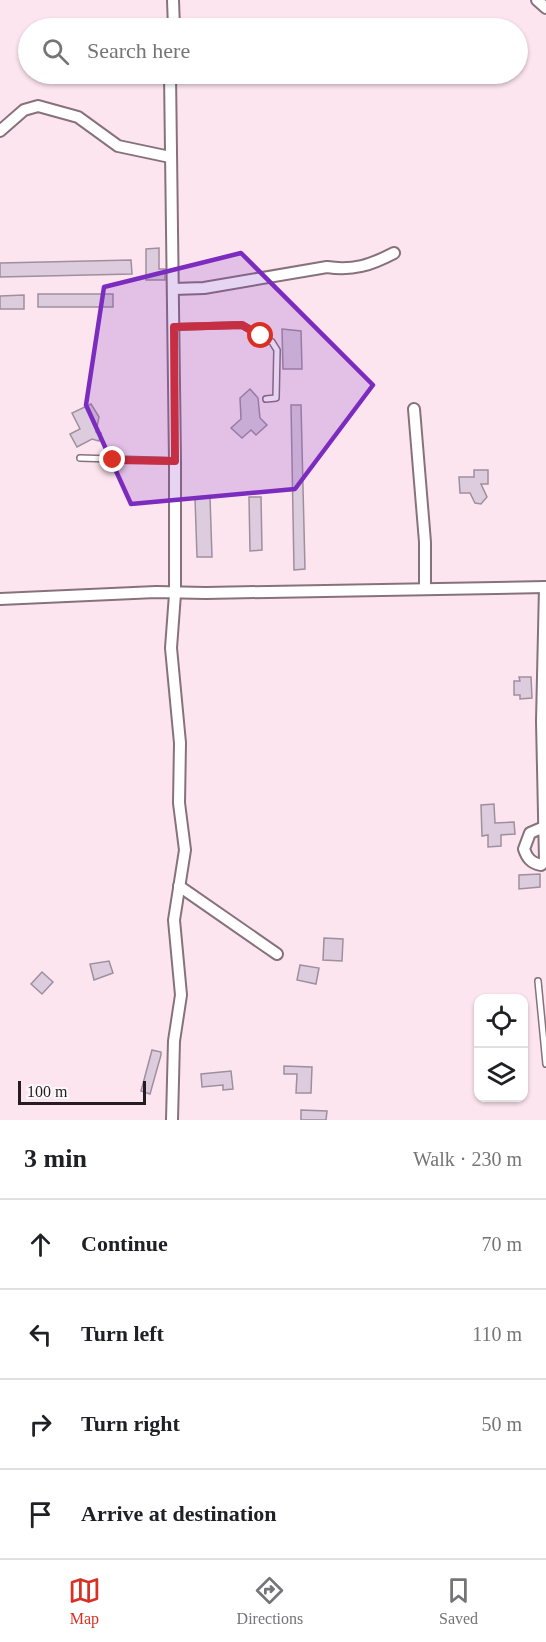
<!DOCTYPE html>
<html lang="en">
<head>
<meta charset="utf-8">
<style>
  :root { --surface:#fff; --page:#f2f2f2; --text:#202124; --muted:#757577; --line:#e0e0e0; --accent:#d93025 }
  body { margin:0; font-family:"Times New Roman",serif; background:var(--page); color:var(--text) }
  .controls { position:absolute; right:18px; bottom:18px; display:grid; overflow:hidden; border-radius:12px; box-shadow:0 2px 4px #0004 }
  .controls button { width:54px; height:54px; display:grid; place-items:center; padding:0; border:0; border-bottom:2px solid var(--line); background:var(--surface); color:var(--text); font:30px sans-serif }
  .scale { position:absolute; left:18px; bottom:15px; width:128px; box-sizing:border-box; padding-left:6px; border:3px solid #241c20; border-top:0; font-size:16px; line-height:21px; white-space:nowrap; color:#241c20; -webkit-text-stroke:4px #fdf9fb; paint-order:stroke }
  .stop { position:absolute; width:18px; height:18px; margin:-14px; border:4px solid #d93025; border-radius:50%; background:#fff }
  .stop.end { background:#d93025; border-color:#fff; box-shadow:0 2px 6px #0008 }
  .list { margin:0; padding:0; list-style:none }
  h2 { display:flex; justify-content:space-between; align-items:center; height:78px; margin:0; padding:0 24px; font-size:26px }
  h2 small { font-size:20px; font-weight:400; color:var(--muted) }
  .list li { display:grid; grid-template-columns:39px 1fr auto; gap:18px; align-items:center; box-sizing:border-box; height:90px; padding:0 24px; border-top:2px solid var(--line) }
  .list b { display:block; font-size:22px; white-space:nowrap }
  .list em { font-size:20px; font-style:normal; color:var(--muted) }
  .icon { flex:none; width:33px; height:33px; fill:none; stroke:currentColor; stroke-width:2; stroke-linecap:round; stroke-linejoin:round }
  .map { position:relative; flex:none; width:546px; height:1120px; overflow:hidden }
  .search { position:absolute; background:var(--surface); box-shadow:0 2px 4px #0004; left:18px; right:18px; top:18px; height:66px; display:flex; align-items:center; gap:15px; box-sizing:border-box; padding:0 21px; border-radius:33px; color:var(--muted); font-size:22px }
  .sheet { height:438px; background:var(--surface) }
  nav { display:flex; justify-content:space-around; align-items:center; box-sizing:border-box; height:84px; border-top:2px solid var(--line); background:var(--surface); font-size:16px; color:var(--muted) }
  nav a { display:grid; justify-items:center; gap:3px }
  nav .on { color:var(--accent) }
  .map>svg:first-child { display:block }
  .building { fill:#dcccdd; stroke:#9e8f9f; stroke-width:1.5 }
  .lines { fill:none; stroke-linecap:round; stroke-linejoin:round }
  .lane-casing { stroke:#87727b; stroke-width:8 }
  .street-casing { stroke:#87727b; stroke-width:14 }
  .lane { stroke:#fff; stroke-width:5 }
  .street { stroke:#fff; stroke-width:10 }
  .route { stroke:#d93025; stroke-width:8 }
  .marked { fill:#7b2cbf; fill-opacity:0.2; stroke:#7b2cbf; stroke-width:4.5; stroke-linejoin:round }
</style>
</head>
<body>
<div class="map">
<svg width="546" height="1120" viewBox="0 0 546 1120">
  <rect width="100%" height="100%" fill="#fde5f0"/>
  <!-- building -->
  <g class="building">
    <path d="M159,248V269H165V280H146V249Z"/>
    <path d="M131,260L132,274L0,277V263Z"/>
    <rect x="38" y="294" width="75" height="13"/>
    <path d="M24,295V309H0V296Z"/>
    <path d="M282,329L301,331L302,369H283Z"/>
    <path d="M250,389L258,398L260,418L267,425L256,435L251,430L242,438L231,428L241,419L240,398Z"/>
    <path d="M91,404L99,417L96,432L101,433L99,441L92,439L77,447L70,434L80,429L72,413Z"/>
    <path d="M291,405H301L305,569L294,570Z"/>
    <path d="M474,470H488V484H481L487,497L481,504L475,503L470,493H460L459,477H474Z"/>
    <path d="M210,497L212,557H197L195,498Z"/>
    <path d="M249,497H261L262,550L250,551Z"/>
    <path d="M519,677H531L532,698L520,699V695H514V681H520Z"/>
    <path d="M494,804L495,823L514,822L515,834L501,835V846L488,847V835L482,836L481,805Z"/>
    <path d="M540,874V887L519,889V875Z"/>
    <path d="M324,938L343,939L342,961L323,960Z"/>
    <path d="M109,961L113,973L94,980L90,964Z"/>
    <path d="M300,965L319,968L316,984L297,980Z"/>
    <path d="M42,972L53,982L42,994L31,984Z"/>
    <path d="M152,1050L161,1052V1055L150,1094L141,1091Z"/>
    <path d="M284,1066L312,1067L311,1093H296L297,1074H284Z"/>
    <path d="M231,1071L233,1089L223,1090V1085L202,1087L201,1074Z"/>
    <path d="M301,1110L327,1111L326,1120H301Z"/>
  </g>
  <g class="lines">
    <defs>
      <g id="lane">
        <path d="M173,327L242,325L272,342L277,350L276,398L266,399"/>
        <path d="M80,458L175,461"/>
        <path d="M538,981L546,1064"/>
      </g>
      <g id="street">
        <path d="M173,0L174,28"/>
        <path d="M537,0L546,8"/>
        <path d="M170,74L175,461V594L171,648L180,743L179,803L185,850L174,920L181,995L174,1041L172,1120"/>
        <path d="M0,131L24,110L38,106L78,117L118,146L170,157"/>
        <path d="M173,289L204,288L327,267C353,271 371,265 394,253"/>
        <path d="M414,409L425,542V588"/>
        <path d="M0,599L156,592L206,593L546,587"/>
        <path d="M544,827L530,833L524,849C527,858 531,863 541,865L545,861L542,721L545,587"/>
        <path d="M179,886L277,954"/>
      </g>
    </defs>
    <!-- lane casing -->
    <use href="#lane" class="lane-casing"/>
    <!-- street casing -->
    <use href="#street" class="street-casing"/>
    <!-- lane -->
    <use href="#lane" class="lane"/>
    <!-- street -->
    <use href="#street" class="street"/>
  </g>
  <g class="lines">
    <!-- route -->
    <path class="route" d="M113,460L175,461L174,327L242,325L261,336"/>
  </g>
  <!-- marked area -->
  <path class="marked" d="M241,253L373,385L295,489L131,504L86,405L104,287Z"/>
</svg>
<div class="controls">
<button><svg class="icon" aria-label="locate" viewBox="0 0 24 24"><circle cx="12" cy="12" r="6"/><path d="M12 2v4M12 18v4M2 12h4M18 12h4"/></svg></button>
<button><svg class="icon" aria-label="layers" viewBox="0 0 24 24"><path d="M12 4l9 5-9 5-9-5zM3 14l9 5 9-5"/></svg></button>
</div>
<div class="scale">100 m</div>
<div class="stop" style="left:261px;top:336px"></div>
<div class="stop end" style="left:113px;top:460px"></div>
<div class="search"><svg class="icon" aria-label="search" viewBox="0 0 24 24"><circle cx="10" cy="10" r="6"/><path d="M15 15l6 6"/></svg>Search here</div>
</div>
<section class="sheet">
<h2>3 min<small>Walk · 230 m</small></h2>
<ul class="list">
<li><svg class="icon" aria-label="ahead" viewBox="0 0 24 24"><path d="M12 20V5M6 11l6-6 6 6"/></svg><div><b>Continue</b></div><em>70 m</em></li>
<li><svg class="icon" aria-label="left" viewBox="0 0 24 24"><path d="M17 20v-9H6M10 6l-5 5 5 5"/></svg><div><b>Turn left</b></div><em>110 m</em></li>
<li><svg class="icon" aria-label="right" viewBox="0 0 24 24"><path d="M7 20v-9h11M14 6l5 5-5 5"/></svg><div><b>Turn right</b></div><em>50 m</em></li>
<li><svg class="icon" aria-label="arrive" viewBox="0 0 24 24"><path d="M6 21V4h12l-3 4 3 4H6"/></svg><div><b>Arrive at destination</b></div></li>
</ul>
</section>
<nav>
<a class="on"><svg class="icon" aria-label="map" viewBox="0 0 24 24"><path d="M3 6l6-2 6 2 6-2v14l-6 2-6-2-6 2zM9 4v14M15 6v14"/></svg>Map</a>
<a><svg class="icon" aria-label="directions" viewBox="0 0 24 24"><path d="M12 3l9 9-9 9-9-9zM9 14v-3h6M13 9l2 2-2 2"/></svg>Directions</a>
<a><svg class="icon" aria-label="saved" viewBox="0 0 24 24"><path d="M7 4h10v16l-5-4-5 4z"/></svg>Saved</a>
</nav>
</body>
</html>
